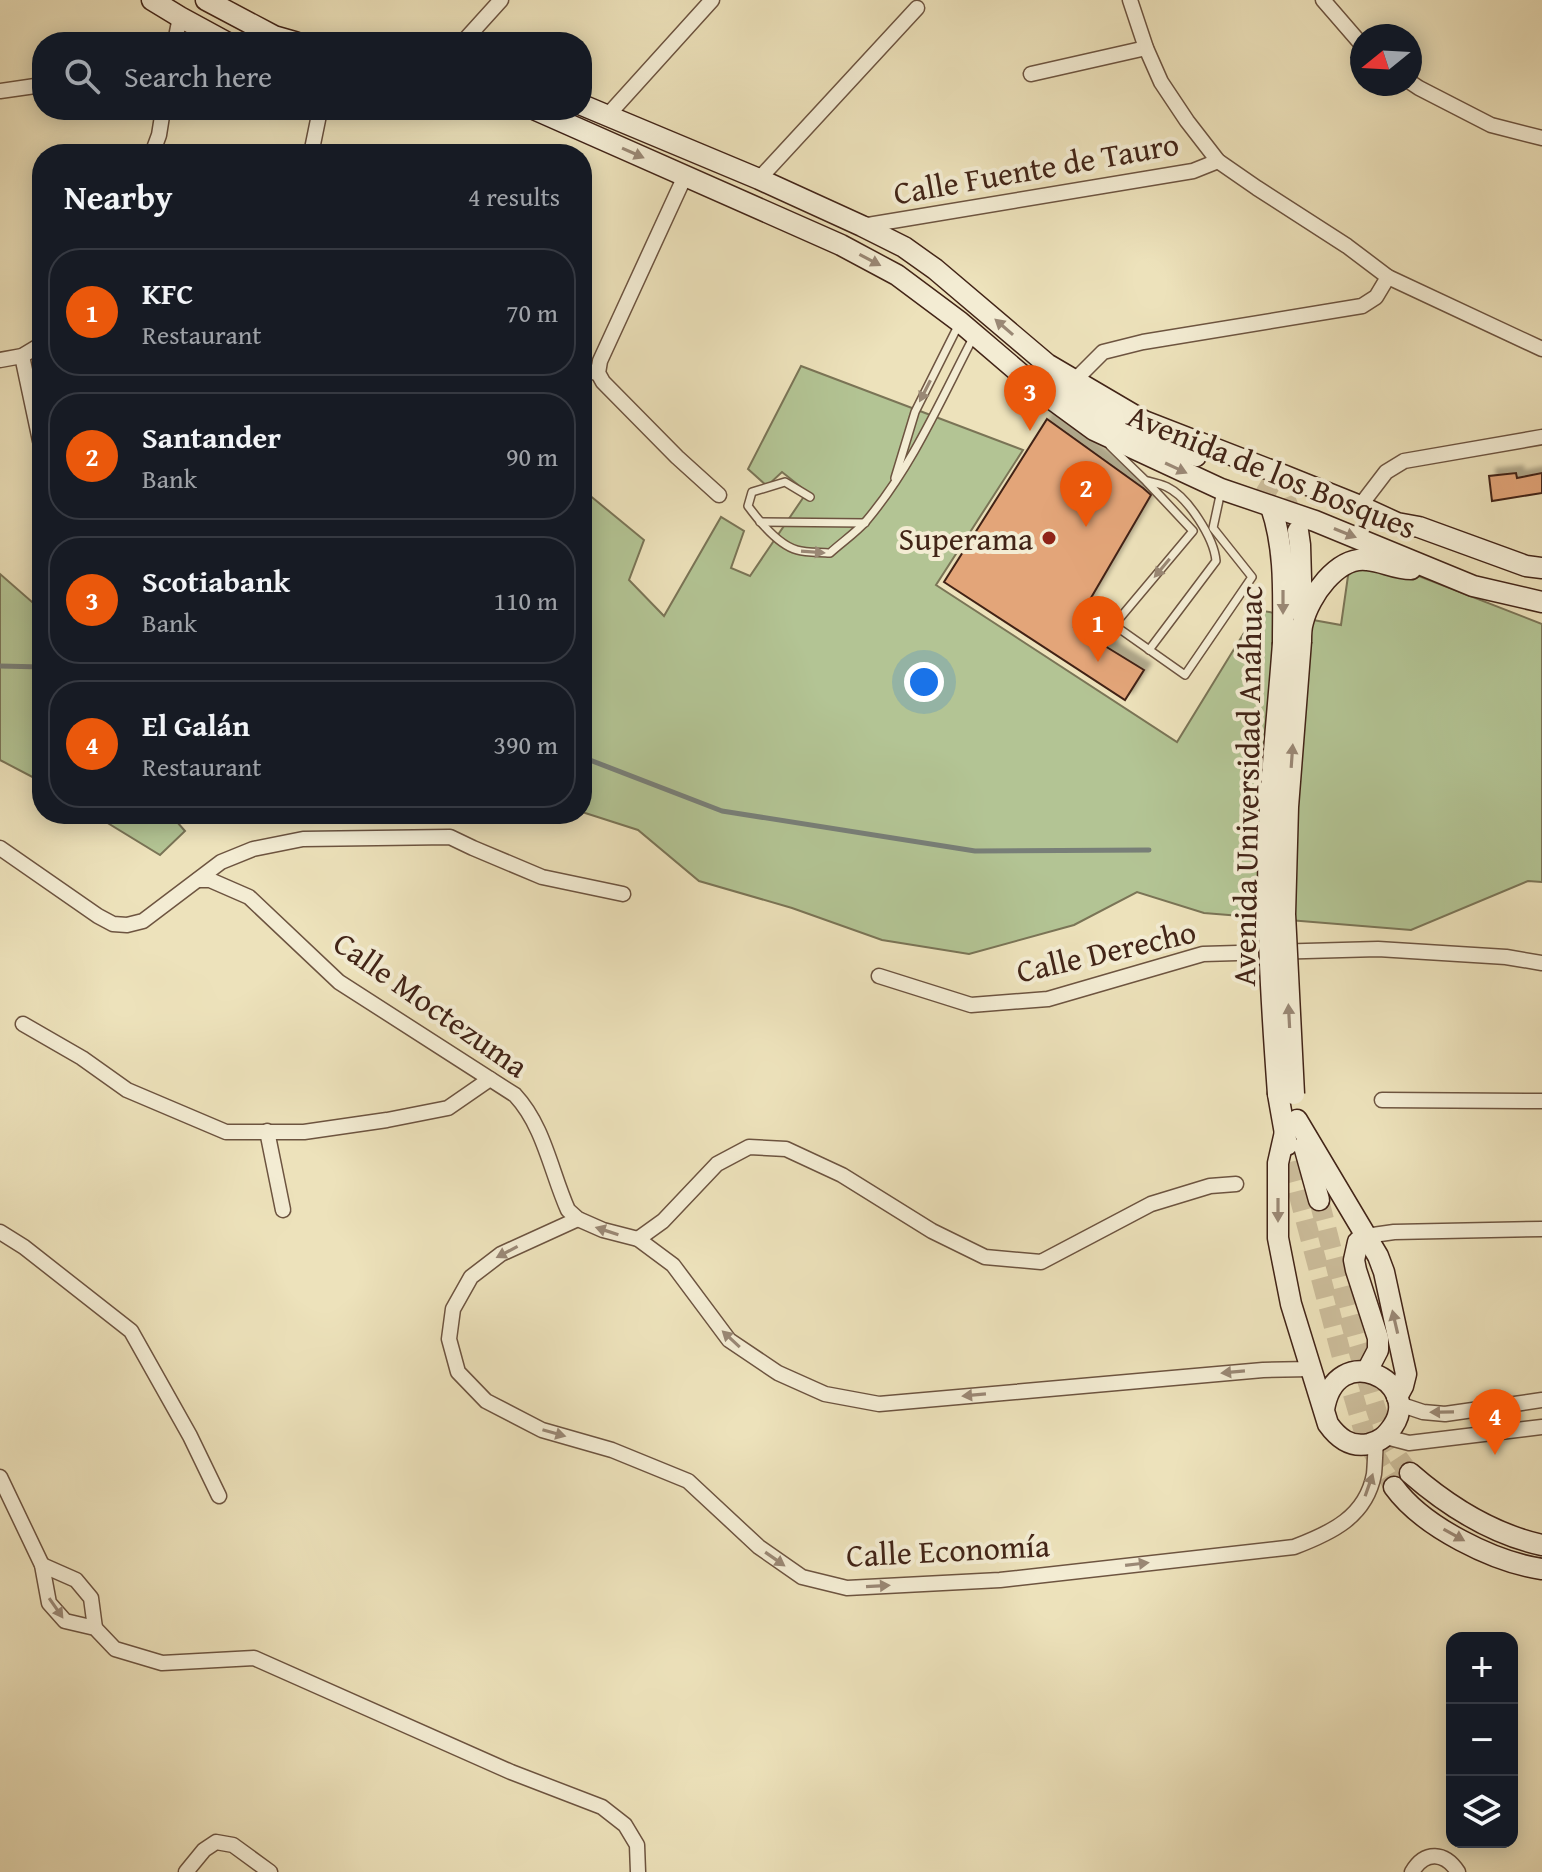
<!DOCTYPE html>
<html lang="en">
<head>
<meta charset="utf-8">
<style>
  :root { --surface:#171b24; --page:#20242c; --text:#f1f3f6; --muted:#9ea1a6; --line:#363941; --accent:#ea580c }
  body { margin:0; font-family:"Gentium Book Plus",serif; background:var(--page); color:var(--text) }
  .controls { position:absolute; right:24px; bottom:24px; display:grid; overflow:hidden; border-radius:16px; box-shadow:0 4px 20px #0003 }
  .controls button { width:72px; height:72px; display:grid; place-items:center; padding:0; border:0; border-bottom:2px solid var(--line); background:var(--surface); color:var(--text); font:40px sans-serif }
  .compass { position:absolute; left:1350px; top:24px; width:72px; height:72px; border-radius:50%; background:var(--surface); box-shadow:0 4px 20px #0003; rotate:252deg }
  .you { position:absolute; left:924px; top:682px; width:28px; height:28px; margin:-20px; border:6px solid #fff; border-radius:50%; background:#1a73e8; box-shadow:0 0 0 12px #1a73e833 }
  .badge { display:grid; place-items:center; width:52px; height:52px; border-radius:50%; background:var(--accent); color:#fff; font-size:26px; font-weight:700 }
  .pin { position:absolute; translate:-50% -66px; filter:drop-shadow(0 2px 4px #0008) }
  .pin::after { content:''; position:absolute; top:42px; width:28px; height:24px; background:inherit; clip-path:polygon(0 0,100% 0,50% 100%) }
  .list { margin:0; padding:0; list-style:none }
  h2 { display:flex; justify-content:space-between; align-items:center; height:104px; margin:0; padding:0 32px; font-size:34px }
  h2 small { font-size:26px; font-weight:400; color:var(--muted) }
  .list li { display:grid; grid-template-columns:52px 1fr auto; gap:24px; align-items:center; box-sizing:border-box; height:128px; margin:0 16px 16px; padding:0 16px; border:2px solid var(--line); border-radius:32px }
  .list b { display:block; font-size:30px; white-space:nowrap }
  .list p { margin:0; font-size:26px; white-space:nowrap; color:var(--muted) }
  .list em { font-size:26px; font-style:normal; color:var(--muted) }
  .icon { flex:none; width:44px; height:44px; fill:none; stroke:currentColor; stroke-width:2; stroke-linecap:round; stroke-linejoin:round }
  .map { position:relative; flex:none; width:1542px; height:1872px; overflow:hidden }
  .search { position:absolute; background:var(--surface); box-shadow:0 4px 20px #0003; left:32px; top:32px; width:560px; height:88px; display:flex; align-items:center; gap:20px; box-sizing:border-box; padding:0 28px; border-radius:32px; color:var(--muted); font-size:30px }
  .panel { position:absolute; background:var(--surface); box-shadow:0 4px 20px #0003; left:32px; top:144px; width:560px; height:680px; border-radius:32px }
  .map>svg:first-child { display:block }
  .green { fill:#b3c494; stroke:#7a7456; stroke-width:2 }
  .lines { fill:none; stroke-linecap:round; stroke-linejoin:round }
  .stream { stroke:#787f78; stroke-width:5 }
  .building { fill:#e3a579; stroke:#422417; stroke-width:2; filter:url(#shadow) }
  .secondary-tunnel { stroke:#cbbc9a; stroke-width:20; stroke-dasharray:20 10; stroke-linecap:butt }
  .lane-casing { stroke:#6d5440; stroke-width:10 }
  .street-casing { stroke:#6d5440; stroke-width:17 }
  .secondary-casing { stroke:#422417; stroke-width:23 }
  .lane { stroke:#f3ecd3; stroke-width:7 }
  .street { stroke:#f3ecd3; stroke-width:14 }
  .secondary { stroke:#f3ecd3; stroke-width:20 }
  .secondary-bridge-casing { stroke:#422417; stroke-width:23; stroke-linecap:butt }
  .secondary-bridge { stroke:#f3ecd3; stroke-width:20 }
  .oneway { fill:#9a8875 }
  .poi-dot { fill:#8f2418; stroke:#f3ecd3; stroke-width:3 }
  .labels { text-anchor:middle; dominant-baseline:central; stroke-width:8; stroke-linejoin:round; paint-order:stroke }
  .street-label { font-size:32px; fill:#422417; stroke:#f3ecd3 }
  .poi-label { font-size:32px; fill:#422417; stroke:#f3ecd3; text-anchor:end }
</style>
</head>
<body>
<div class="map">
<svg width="1542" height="1872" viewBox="0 0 1542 1872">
  <defs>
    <filter id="shadow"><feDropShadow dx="7" dy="-7" stdDeviation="2" flood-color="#0004"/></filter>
  </defs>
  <rect width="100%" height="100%" fill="#ede2bb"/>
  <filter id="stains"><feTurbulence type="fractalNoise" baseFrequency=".0025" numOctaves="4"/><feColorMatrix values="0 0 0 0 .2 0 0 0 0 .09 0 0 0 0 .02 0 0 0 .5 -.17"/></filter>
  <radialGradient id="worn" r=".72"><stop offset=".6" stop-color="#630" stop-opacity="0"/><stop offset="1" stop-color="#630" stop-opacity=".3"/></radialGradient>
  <!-- green -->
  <g class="green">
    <path d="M801,366L1023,450L936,585L1177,742L1258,610L1341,625L1349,569L1393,566L1542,624V882L1528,881L1411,930L1204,913L1137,892L1074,925L969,954L882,940L792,908L699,881L638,830L582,812V489L644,540L629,580L664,616L721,517L744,531L731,568L750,576L807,492L782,472L767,486L748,469Z"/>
    <path d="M0,574L40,609L42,607V782L0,760Z"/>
    <path d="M93,814H170L185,831L160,855Z"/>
  </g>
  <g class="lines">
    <!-- stream -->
    <g class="stream">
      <path d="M0,666L42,667"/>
      <path d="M582,757L722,811L975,851L1149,850"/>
    </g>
  </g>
  <!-- building -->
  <g class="building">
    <path d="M1047,419L1143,488L1151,495L1074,627L1144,670L1125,700L944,582Z"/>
    <path d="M1516,473L1517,478L1542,473V493L1492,501L1489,476Z"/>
  </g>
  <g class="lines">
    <!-- secondary-tunnel -->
    <g class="secondary-tunnel">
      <path d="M1261,481L1284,495L1295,523"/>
      <path d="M1290,1162L1342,1357L1367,1442L1394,1487"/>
      <path d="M1319,1200C1334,1258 1348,1316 1365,1373C1376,1409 1384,1445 1410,1473"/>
    </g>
    <defs>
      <g id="lane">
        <path d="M1110,446L1146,481L1193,531L1114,625L1185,675L1252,577L1213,528L1221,491"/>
        <path d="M895,478L915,412L959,324"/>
        <path d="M1148,481C1154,483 1161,484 1167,487C1188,497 1214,538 1216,561L1149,650"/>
        <path d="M810,497L785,482L752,492L748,506C759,521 779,545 797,550C807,553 819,552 830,553C842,542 857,532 867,520C913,465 941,399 974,336"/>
        <path d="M760,522L865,523"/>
      </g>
      <g id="street">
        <path d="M1130,0L1146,48L1161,82L1187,121L1218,161L1257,188L1347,246L1388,277L1542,349"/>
        <path d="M1323,0L1362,45"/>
        <path d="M175,42L180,17"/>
        <path d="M463,42L501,0"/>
        <path d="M1031,74L1146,48"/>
        <path d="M1410,82L1419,88L1491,125L1542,138"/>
        <path d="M0,91L42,85"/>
        <path d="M608,115L712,0"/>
        <path d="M152,154L159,135L163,110"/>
        <path d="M311,154L320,110"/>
        <path d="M685,176L600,361L598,373L603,382L677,457L719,495"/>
        <path d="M759,179L917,8"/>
        <path d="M862,226L1193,171L1218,161"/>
        <path d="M22,356L42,450"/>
        <path d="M0,360L22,356L42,344"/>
        <path d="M582,370L598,373"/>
        <path d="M1074,381L1103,352L1143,342L1362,306L1376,297L1388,277"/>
        <path d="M1360,506L1386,472L1404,461L1542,437"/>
        <path d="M0,848L98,916L113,924L127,925L143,921L221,862L253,849L303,839L450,837L473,848L542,877L623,894"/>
        <path d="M198,880H210L249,897L339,982L515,1095C544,1126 551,1172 568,1210L578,1219L603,1230L638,1239L673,1265L729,1340L778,1373L825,1394L879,1404L1263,1370L1311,1369"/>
        <path d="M879,976L971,1005L1048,999L1203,954L1378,949L1506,957L1542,963"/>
        <path d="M23,1024L82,1058L127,1090L226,1132H304L387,1120L448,1108L490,1079"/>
        <path d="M1382,1100L1542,1101"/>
        <path d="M267,1131L283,1210"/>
        <path d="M578,1219L501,1254L471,1277L453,1309L449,1339L458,1372L486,1401L542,1430L612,1450L688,1481L759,1547L802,1577L847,1588L1000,1580L1294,1547C1331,1533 1366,1517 1374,1474C1375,1464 1375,1453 1376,1442"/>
        <path d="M0,1232L24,1247L131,1331L190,1436L219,1496"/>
        <path d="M1366,1236L1394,1232L1542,1229"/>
        <path d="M638,1239L663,1221L717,1164L749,1147L786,1149L842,1175L932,1231L985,1257L1041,1262L1151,1204L1210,1186L1236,1184"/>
        <path d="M1399,1404L1423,1412L1445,1414L1542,1400"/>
        <path d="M1386,1437L1409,1443L1542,1427"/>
        <path d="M0,1477L42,1565L49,1603L65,1621L95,1628L115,1649L162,1663L254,1658L511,1772L602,1807L625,1825L637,1845L638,1872"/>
        <path d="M42,1565L76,1580L91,1598L95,1628"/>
        <path d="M186,1872L204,1850L216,1842L233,1845L270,1872"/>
        <path d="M1412,1872C1425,1850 1445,1852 1458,1872"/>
      </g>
      <g id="secondary">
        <path d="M152,0L180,17L226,42"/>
        <path d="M206,0L274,36L295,42"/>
        <path d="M582,105L759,179L862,226L904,247L935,269L1047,364L1144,421L1283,475L1360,506L1397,523L1419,527L1526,566L1542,568"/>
        <path d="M536,110L841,245L897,275L960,322L1042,392L1094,430L1221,489L1315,521L1473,586L1542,602"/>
        <path d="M1054,374L1073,398L1113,424L1196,456"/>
        <path d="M1271,507C1286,551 1283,597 1283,643"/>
        <path d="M1298,531L1300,545L1302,614"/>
        <path d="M1301,641C1301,635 1301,628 1303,622C1309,597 1337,556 1367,560C1382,561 1395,569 1411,569"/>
        <path d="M1278,1094L1287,1145"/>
        <path d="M1297,1120L1378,1256L1384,1272L1406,1374L1403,1386L1397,1397"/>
        <path d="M1285,1132L1278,1163V1238L1291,1304L1328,1424C1338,1438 1350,1448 1369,1444C1381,1441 1386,1436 1393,1426C1423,1381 1335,1338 1324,1410"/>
        <path d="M1304,1146L1319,1200"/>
        <path d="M1366,1236L1358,1242L1354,1260L1356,1270L1378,1338V1350L1367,1371"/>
        <path d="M1410,1473C1449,1507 1492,1534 1542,1545"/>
        <path d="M1394,1487C1423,1527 1494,1562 1542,1569"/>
      </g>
    </defs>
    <!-- lane casing -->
    <use href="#lane" class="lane-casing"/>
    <!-- street casing -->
    <use href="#street" class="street-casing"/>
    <!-- secondary casing -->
    <use href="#secondary" class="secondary-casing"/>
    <!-- lane -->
    <use href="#lane" class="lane"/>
    <!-- street -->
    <use href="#street" class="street"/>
    <!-- secondary -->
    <use href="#secondary" class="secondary"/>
    <defs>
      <g id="secondary-bridge">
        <path d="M1278,1094C1271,999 1265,903 1270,808C1273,753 1279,698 1283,643"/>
        <path d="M1294,1094L1285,914L1288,807L1301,641"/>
      </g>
    </defs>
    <!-- secondary-bridge casing -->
    <use href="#secondary-bridge" class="secondary-bridge-casing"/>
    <!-- secondary-bridge -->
    <use href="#secondary-bridge" class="secondary-bridge"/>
  </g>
  <!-- one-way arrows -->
  <defs><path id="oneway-solid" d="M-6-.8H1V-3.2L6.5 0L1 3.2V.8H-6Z" transform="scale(2)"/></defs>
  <g class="oneway">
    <use href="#oneway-solid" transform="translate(633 153) rotate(24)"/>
    <use href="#oneway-solid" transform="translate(870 260) rotate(28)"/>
    <use href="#oneway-solid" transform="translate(1004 327) rotate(-139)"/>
    <use href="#oneway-solid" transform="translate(925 391) rotate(117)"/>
    <use href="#oneway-solid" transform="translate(1176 468) rotate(25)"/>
    <use href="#oneway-solid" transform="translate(1345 533) rotate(22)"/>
    <use href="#oneway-solid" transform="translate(813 552) rotate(4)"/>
    <use href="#oneway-solid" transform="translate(1162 568) rotate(130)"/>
    <use href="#oneway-solid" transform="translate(1283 602) rotate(90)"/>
    <use href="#oneway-solid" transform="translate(1292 756) rotate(-86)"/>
    <use href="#oneway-solid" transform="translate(1289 1016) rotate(-93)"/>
    <use href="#oneway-solid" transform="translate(1278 1210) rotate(90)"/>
    <use href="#oneway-solid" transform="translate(607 1231) rotate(-162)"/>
    <use href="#oneway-solid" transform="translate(507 1252) rotate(152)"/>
    <use href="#oneway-solid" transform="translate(1395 1322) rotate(-103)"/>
    <use href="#oneway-solid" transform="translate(731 1339) rotate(-137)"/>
    <use href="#oneway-solid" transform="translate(1233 1372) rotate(175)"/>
    <use href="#oneway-solid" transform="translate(974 1395) rotate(175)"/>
    <use href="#oneway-solid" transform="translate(1442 1412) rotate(179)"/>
    <use href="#oneway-solid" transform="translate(554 1433) rotate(16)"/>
    <use href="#oneway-solid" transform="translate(1369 1485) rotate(-71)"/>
    <use href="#oneway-solid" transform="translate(1454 1535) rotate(29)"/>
    <use href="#oneway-solid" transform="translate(775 1559) rotate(35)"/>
    <use href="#oneway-solid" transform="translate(1137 1564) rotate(-7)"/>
    <use href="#oneway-solid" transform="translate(878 1586) rotate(-3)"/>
    <use href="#oneway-solid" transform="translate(56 1608) rotate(55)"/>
  </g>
  <!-- markers -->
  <circle class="poi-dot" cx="1049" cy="538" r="8"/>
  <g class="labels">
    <!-- street labels -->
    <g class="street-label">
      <text transform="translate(1036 168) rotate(-10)">Calle Fuente de Tauro</text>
      <text transform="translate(1272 471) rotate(22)">Avenida de los Bosques</text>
      <text transform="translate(1247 786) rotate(-89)">Avenida Universidad Anáhuac</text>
      <text transform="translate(1106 951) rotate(-13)">Calle Derecho</text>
      <text transform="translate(431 1004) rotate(35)">Calle Moctezuma</text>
      <text transform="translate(948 1550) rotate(-3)">Calle Economía</text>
    </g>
    <!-- poi labels -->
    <g class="poi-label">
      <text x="1033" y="538">Superama</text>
    </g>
  </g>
  <rect width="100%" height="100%" filter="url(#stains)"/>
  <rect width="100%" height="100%" fill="url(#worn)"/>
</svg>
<div class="controls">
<button>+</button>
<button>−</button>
<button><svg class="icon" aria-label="layers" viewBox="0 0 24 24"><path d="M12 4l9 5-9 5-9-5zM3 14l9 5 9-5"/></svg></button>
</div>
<svg class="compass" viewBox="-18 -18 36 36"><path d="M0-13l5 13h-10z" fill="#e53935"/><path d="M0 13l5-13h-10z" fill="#9ea1a6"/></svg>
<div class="you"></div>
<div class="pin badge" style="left:1098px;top:662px">1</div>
<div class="pin badge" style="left:1086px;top:527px">2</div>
<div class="pin badge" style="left:1030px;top:431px">3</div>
<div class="pin badge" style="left:1495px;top:1455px">4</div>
<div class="search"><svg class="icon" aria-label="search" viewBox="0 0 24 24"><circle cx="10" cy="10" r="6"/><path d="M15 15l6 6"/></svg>Search here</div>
<section class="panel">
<h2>Nearby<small>4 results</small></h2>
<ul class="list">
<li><span class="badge">1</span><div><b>KFC</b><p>Restaurant</p></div><em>70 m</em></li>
<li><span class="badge">2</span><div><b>Santander</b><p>Bank</p></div><em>90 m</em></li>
<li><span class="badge">3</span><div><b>Scotiabank</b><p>Bank</p></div><em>110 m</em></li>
<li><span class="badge">4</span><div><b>El Galán</b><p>Restaurant</p></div><em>390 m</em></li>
</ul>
</section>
</div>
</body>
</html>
